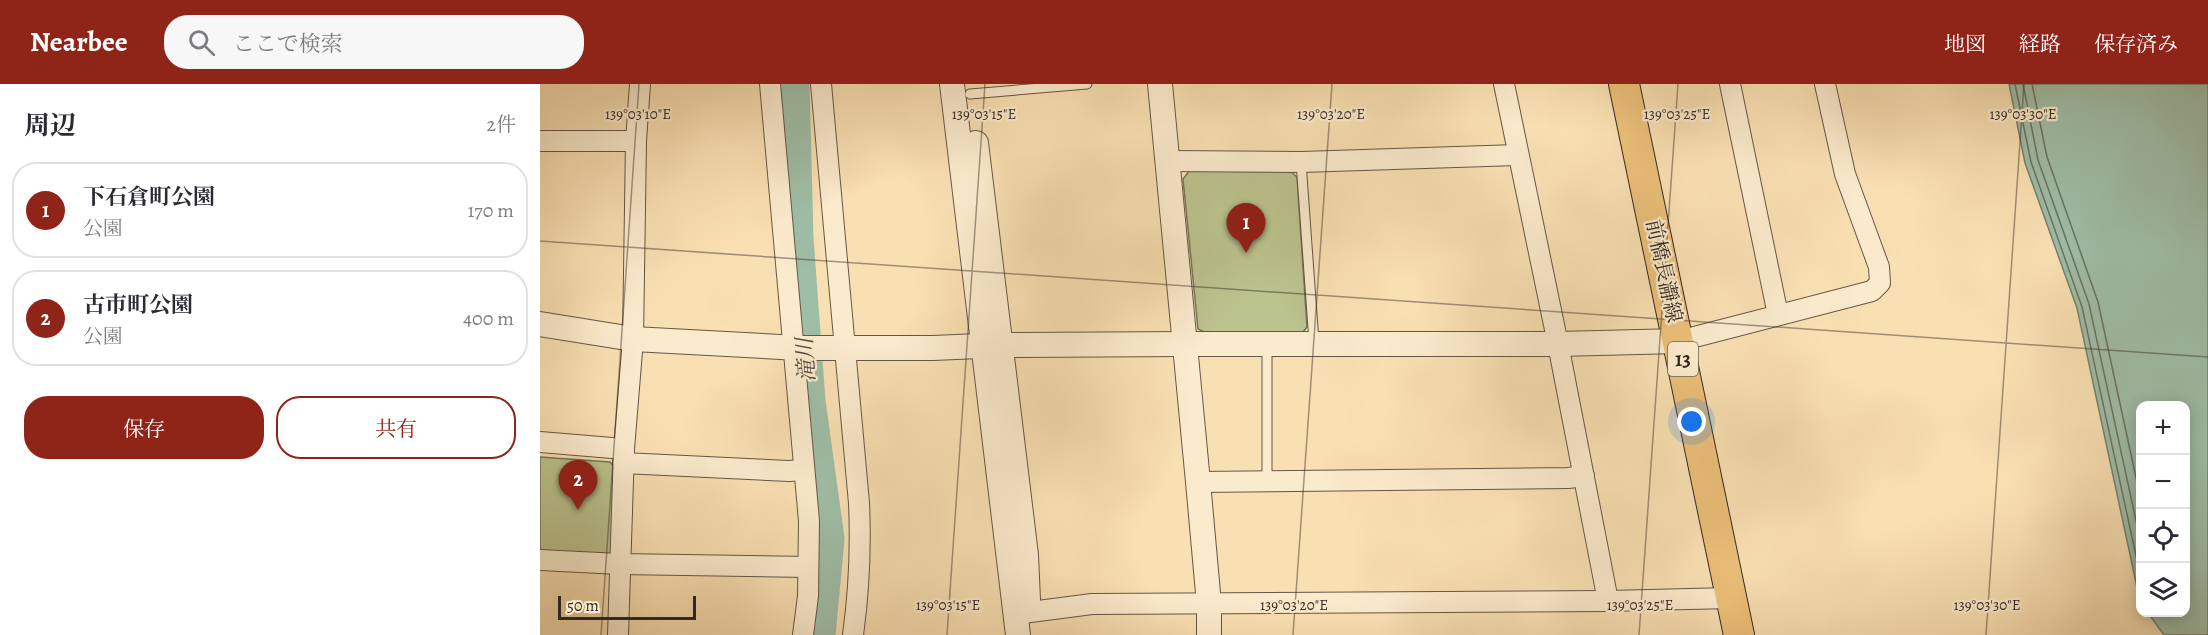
<!DOCTYPE html>
<html lang="ja">
<head>
<meta charset="utf-8">
<style>
  :root { --surface:#fff; --page:#f7f7f7; --text:#2b2b33; --muted:#7c7c81; --line:#e1e1e2; --accent:#8f2418 }
  body { margin:0; font-family:Alegreya,"Noto Serif JP",serif; background:var(--page); color:var(--text) }
  .controls { position:absolute; right:18px; bottom:18px; display:grid; overflow:hidden; border-radius:12px; box-shadow:0 3px 15px #0003 }
  .controls button { width:54px; height:54px; display:grid; place-items:center; padding:0; border:0; border-bottom:2px solid var(--line); background:var(--surface); color:var(--text); font:30px sans-serif }
  .scale { position:absolute; left:18px; bottom:15px; width:138px; box-sizing:border-box; padding-left:6px; border:3px solid #342823; border-top:0; font-size:16px; line-height:21px; white-space:nowrap; color:#342823; -webkit-text-stroke:4px #fbebcd; paint-order:stroke }
  .you { position:absolute; left:1152px; top:338px; width:21px; height:21px; margin:-15px; border:4px solid #fff; border-radius:50%; background:#1a73e8; box-shadow:0 0 0 9px #1a73e833 }
  .badge { display:grid; place-items:center; width:39px; height:39px; border-radius:50%; background:var(--accent); color:#fff; font-size:20px; font-weight:700 }
  .pin { position:absolute; translate:-50% -50px; filter:drop-shadow(0 2px 3px #0008) }
  .pin::after { content:''; position:absolute; top:32px; width:21px; height:18px; background:inherit; clip-path:polygon(0 0,100% 0,50% 100%) }
  .list { margin:0; padding:0; list-style:none }
  h2 { display:flex; justify-content:space-between; align-items:center; height:78px; margin:0; padding:0 24px; font-size:26px }
  h2 small { font-size:20px; font-weight:400; color:var(--muted) }
  .list li { display:grid; grid-template-columns:39px 1fr auto; gap:18px; align-items:center; box-sizing:border-box; height:96px; margin:0 12px 12px; padding:0 12px; border:2px solid var(--line); border-radius:24px }
  .list b { display:block; font-size:22px; white-space:nowrap }
  .list p { margin:0; font-size:20px; white-space:nowrap; color:var(--muted) }
  .list em { font-size:20px; font-style:normal; color:var(--muted) }
  .actions { display:flex; gap:12px; padding:18px 24px }
  .actions a { flex:1; padding:14px 0; border:2px solid var(--accent); border-radius:24px; text-align:center; font-size:21px; color:var(--accent) }
  .actions .main { background:var(--accent); color:#fff }
  .icon { flex:none; width:33px; height:33px; fill:none; stroke:currentColor; stroke-width:2; stroke-linecap:round; stroke-linejoin:round }
  .map { position:relative; flex:none; width:1668px; height:551px; overflow:hidden }
  header { display:flex; align-items:center; gap:36px; box-sizing:border-box; height:84px; padding:0 30px; background:var(--accent); color:#fff }
  header strong { font-size:28px }
  nav { display:flex; gap:33px; margin-inline-start:auto; font-size:21px }
  .search { width:420px; height:54px; background:var(--page); display:flex; align-items:center; gap:15px; box-sizing:border-box; padding:0 21px; border-radius:24px; color:var(--muted); font-size:22px }
  main { display:flex }
  aside { flex:1; background:var(--surface) }
  .map>svg:first-child { display:block }
  .green { fill:#bbc38e; stroke:#787658; stroke-width:1.5 }
  .water { fill:#9fbea7; stroke:#748272; stroke-width:1.5 }
  .lines { fill:none; stroke-linecap:round; stroke-linejoin:round }
  .shore { stroke:#6a7365; stroke-width:1.5 }
  .river { stroke:#9fbea7; stroke-width:33 }
  .service-casing { stroke:#655647; stroke-width:11 }
  .minor-casing { stroke:#655647; stroke-width:22 }
  .tertiary-casing { stroke:#655647; stroke-width:26 }
  .primary-casing { stroke:#342823; stroke-width:32 }
  .service { stroke:#fbebcd; stroke-width:9 }
  .minor { stroke:#fbebcd; stroke-width:20 }
  .tertiary { stroke:#fbebcd; stroke-width:24 }
  .primary { stroke:#ecc079; stroke-width:30 }
  .ticks { fill:none; stroke:#342823; stroke-width:1.5; stroke-opacity:0.45 }
  .labels { text-anchor:middle; dominant-baseline:central; stroke-width:4.5; stroke-linejoin:round; paint-order:stroke }
  .shield { fill:#fbebcd; stroke:#706256; stroke-width:1.5 }
  .shield-label { font-size:20px; font-weight:bold; fill:#342823 }
  .street-label { font-size:21px; fill:#342823; stroke:#fbebcd }
  .water-label { font-size:22px; font-style:italic; fill:#4f4e44; stroke:#fbebcd }
  .ticks-label { font-size:15px; text-anchor:middle; fill:#342823; stroke:#fbebcd; stroke-width:4.5; stroke-linejoin:round; paint-order:stroke }
</style>
</head>
<body>
<header>
<strong>Nearbee</strong>
<div class="search"><svg class="icon" aria-label="search" viewBox="0 0 24 24"><circle cx="10" cy="10" r="6"/><path d="M15 15l6 6"/></svg>ここで検索</div>
<nav><a>地図</a><a>経路</a><a>保存済み</a></nav>
</header>
<main>
<aside>
<h2>周辺<small>2件</small></h2>
<ul class="list">
<li><span class="badge">1</span><div><b>下石倉町公園</b><p>公園</p></div><em>170 m</em></li>
<li><span class="badge">2</span><div><b>古市町公園</b><p>公園</p></div><em>400 m</em></li>
</ul>
<div class="actions"><a class="main">保存</a><a>共有</a></div>
</aside>
<div class="map">
<svg width="1668" height="551" viewBox="0 0 1668 551">
  <rect width="100%" height="100%" fill="#f9e0b2"/>
  <filter id="stains"><feTurbulence type="fractalNoise" baseFrequency=".00333" numOctaves="4"/><feColorMatrix values="0 0 0 0 .2 0 0 0 0 .09 0 0 0 0 .02 0 0 0 .5 -.17"/></filter>
  <radialGradient id="worn" r=".72"><stop offset=".6" stop-color="#630" stop-opacity="0"/><stop offset="1" stop-color="#630" stop-opacity=".3"/></radialGradient>
  <!-- green -->
  <g class="green">
    <path d="M650,86H749L757,93L767,243L763,248L667,249L658,245L643,95Z"/>
    <path d="M0,373L70,378L77,386L76,466L67,473L0,471Z"/>
  </g>
  <!-- water -->
  <path class="water" d="M1469,0H1668V551H1624L1608,529L1646,528V322H1600V517L1537,224L1485,79Z"/>
  <g class="lines">
    <!-- shore -->
    <g class="shore">
      <path d="M1475,0L1491,78L1542,223L1600,490"/>
      <path d="M1483,0L1498,76L1549,220L1600,455"/>
      <path d="M1492,0L1507,73L1558,218L1600,412"/>
    </g>
    <!-- river -->
    <path class="river" d="M253,0L257,154L269,317L288,455L279,551"/>
    <defs>
      <g id="service">
        <path d="M430,10L547,0"/>
        <path d="M761,78L774,258"/>
        <path d="M727,397V261"/>
      </g>
      <g id="minor">
        <path d="M230,0L269,437L268,512L263,551"/>
        <path d="M281,0L319,419C321,463 319,507 313,551"/>
        <path d="M964,0L1018,260L1068,517"/>
        <path d="M1190,0L1238,231"/>
        <path d="M0,57H96"/>
        <path d="M628,77L761,78L978,71"/>
        <path d="M1139,257L1332,207L1340,199L1339,183L1305,90L1285,0"/>
        <path d="M0,358L84,365"/>
        <path d="M83,379L249,387L264,386"/>
        <path d="M658,398L1028,394L1044,392"/>
        <path d="M0,476L79,480L268,483"/>
        <path d="M475,530L552,520L1068,517L1190,514"/>
        <path d="M78,551L84,365L93,255L96,57L100,0"/>
      </g>
      <g id="tertiary">
        <path d="M412,0L478,551"/>
        <path d="M620,0L658,398L669,520V551"/>
        <path d="M436,59L486,471L488,516"/>
        <path d="M0,240L93,255L259,264H393L462,261L646,260H1018L1139,257"/>
      </g>
      <path id="primary" d="M1084,0L1199,551"/>
    </defs>
    <!-- service casing -->
    <use href="#service" class="service-casing"/>
    <!-- minor casing -->
    <use href="#minor" class="minor-casing"/>
    <!-- tertiary casing -->
    <use href="#tertiary" class="tertiary-casing"/>
    <!-- primary casing -->
    <use href="#primary" class="primary-casing"/>
    <!-- service -->
    <use href="#service" class="service"/>
    <!-- minor -->
    <use href="#minor" class="minor"/>
    <!-- tertiary -->
    <use href="#tertiary" class="tertiary"/>
    <!-- primary -->
    <use href="#primary" class="primary"/>
  </g>
  <!-- ticks -->
  <path class="ticks" d="M0,157L1668,273M61,551L99,0M407,551L445,0M753,551L792,0M1099,551L1138,0M1446,551L1484,0"/>
  <g class="labels">
    <!-- shield labels -->
    <rect class="shield" x="1128" y="258" width="30" height="34" rx="4.5"/>
    <g class="shield-label">
      <text x="1143" y="275">13</text>
    </g>
    <!-- street labels -->
    <g class="street-label">
      <text transform="translate(1124 187) rotate(78)">前橋長瀞線</text>
    </g>
    <!-- water labels -->
    <g class="water-label">
      <text transform="translate(266 276) rotate(-94)">滝川</text>
    </g>
  </g>
  <g class="ticks-label">
    <text x="98" y="35">139°03'10"E</text>
    <text x="444" y="35">139°03'15"E</text>
    <text x="791" y="35">139°03'20"E</text>
    <text x="1137" y="35">139°03'25"E</text>
    <text x="1483" y="35">139°03'30"E</text>
    <text x="408" y="526">139°03'15"E</text>
    <text x="754" y="526">139°03'20"E</text>
    <text x="1100" y="526">139°03'25"E</text>
    <text x="1447" y="526">139°03'30"E</text>
  </g>
  <rect width="100%" height="100%" filter="url(#stains)"/>
  <rect width="100%" height="100%" fill="url(#worn)"/>
</svg>
<div class="controls">
<button>+</button>
<button>−</button>
<button><svg class="icon" aria-label="locate" viewBox="0 0 24 24"><circle cx="12" cy="12" r="6"/><path d="M12 2v4M12 18v4M2 12h4M18 12h4"/></svg></button>
<button><svg class="icon" aria-label="layers" viewBox="0 0 24 24"><path d="M12 4l9 5-9 5-9-5zM3 14l9 5 9-5"/></svg></button>
</div>
<div class="scale">50 m</div>
<div class="you"></div>
<div class="pin badge" style="left:706px;top:169px">1</div>
<div class="pin badge" style="left:38px;top:426px">2</div>
</div>
</main>
</body>
</html>
